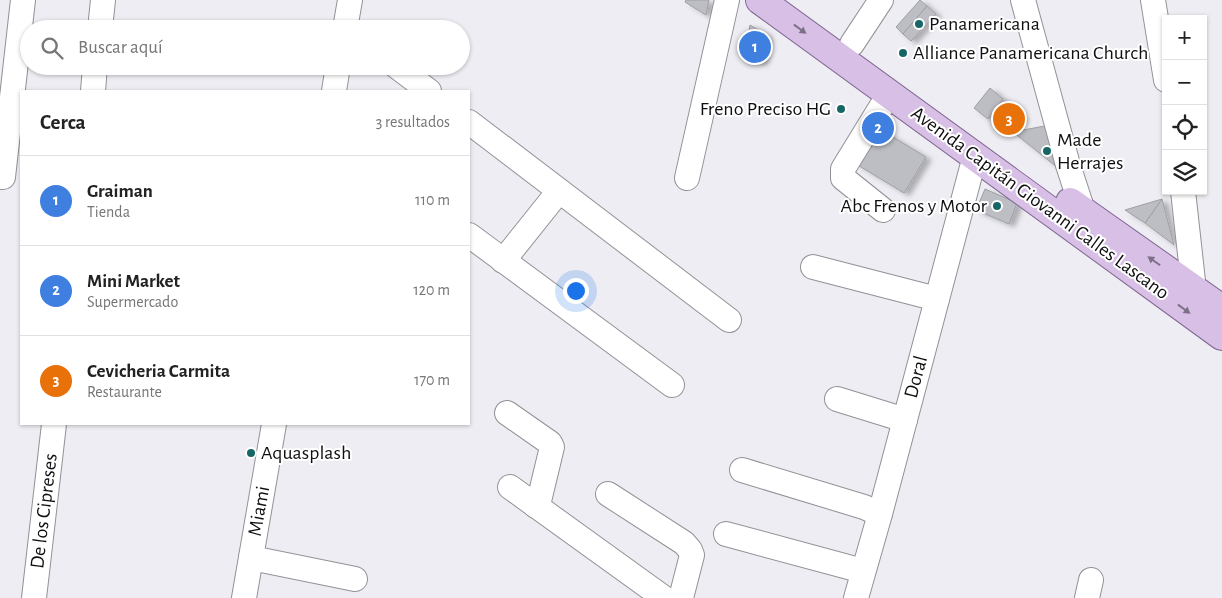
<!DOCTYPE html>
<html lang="es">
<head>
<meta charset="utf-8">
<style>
  :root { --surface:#fff; --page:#f2f2f2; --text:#222; --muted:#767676; --line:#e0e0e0; --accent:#ea580c }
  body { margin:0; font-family:"Alegreya Sans",sans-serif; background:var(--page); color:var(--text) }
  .controls { position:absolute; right:15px; top:15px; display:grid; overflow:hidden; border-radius:0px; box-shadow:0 1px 4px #0004 }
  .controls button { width:45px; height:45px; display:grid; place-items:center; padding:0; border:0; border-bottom:1px solid var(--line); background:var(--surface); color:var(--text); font:25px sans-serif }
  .you { position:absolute; left:575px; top:290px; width:18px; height:18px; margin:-12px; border:4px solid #fff; border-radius:50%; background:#1a73e8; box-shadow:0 0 0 8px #1a73e833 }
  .badge { display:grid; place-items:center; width:32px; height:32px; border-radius:50%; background:var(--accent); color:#fff; font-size:16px; font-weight:700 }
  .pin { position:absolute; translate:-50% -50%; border:2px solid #fff; box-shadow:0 1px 5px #0006 }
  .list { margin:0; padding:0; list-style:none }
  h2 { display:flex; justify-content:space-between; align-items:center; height:65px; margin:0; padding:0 20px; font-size:21px }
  h2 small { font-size:16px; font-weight:400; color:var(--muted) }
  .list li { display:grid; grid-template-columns:32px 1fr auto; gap:15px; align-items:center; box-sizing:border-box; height:90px; padding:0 20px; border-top:1px solid var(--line) }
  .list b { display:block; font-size:19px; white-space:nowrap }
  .list p { margin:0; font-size:16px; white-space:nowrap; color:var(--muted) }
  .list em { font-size:16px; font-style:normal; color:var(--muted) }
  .icon { flex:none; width:28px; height:28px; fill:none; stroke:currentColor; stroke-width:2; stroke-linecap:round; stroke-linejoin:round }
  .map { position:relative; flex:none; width:1222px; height:598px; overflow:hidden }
  .search { position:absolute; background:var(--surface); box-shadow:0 1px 4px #0004; left:20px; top:20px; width:450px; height:55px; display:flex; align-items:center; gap:12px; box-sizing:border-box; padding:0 18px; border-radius:28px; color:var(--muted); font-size:19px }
  .panel { position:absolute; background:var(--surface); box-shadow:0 1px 4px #0004; left:20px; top:90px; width:450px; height:335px; border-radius:0px }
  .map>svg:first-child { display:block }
  .building { fill:#bdbec3; stroke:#9e9fa4; filter:url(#shadow) }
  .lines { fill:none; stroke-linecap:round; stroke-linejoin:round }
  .minor-casing { stroke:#929196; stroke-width:26 }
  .major-casing { stroke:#7f6691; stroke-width:30 }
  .minor { stroke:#fff; stroke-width:24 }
  .major { stroke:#d7bfe6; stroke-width:28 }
  .oneway { fill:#7d7086 }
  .poi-dot { fill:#176667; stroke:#fff; stroke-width:2 }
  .labels { text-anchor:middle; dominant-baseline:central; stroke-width:4; stroke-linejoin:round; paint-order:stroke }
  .poi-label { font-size:20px; fill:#0f0f11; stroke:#fff; text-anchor:start }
  .street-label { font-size:20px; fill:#0f0f11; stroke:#fff }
</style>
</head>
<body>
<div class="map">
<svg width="1222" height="598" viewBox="0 0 1222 598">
  <defs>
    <filter id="shadow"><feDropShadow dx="5.5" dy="3" stdDeviation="2.5" flood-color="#0004"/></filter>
  </defs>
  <rect width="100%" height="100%" fill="#eeedf3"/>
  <!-- building -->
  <g class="building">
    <path d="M686,0H709L706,15L685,2Z"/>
    <path d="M920,0L927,6L903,34L896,27Z"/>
    <path d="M927,6L936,14L911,41L903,34Z"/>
    <path d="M750,25L767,35L762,62L744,59Z"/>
    <path d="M990,88L1003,99L988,119L974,108Z"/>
    <path d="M1007,105L1022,117L1010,132L995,121Z"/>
    <path d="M1050,125L1058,168L1013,132Z"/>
    <path d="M878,128L926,157L904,193L856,164Z"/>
    <path d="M985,189L1017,203L1009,224L976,210Z"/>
    <path d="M1162,199L1174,245L1145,223Z"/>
    <path d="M1162,199L1145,223L1125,210Z"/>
  </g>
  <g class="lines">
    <defs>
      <g id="minor">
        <path d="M1023,0L1068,165L1083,211"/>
        <path d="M1153,0L1166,80"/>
        <path d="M100,29L103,0"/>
        <path d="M345,29L350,0"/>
        <path d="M852,44L881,0"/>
        <path d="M396,66L429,91"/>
        <path d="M93,91L95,66"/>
        <path d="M334,91L338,66"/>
        <path d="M469,122L729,320"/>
        <path d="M3,177L23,0"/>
        <path d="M687,178L727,0"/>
        <path d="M1183,191L1194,290"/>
        <path d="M883,210L843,178V169L889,94"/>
        <path d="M469,235L672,385"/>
        <path d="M503,261L559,191"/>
        <path d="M813,267L937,299"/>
        <path d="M837,399L905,420"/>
        <path d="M507,413L550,443L552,447L539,501L536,506"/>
        <path d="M742,470L864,507L880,514"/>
        <path d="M510,487L664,598"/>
        <path d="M608,494L684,543L690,550L692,555L681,598"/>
        <path d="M726,534L863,571"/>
        <path d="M251,558L355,579"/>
        <path d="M34,598L54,424"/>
        <path d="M244,598L274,424"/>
        <path d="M856,598L880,514L975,156"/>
        <path d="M1087,598L1091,580"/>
      </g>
      <g id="major">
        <path d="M760,0L1222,336"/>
        <path d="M1070,202L1222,309"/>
      </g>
    </defs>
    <!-- minor casing -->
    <use href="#minor" class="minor-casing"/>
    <!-- major casing -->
    <use href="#major" class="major-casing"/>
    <!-- minor -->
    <use href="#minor" class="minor"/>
    <!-- major -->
    <use href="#major" class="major"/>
  </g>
  <!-- one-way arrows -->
  <defs><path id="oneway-solid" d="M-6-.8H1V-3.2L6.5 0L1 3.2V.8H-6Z" transform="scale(1.25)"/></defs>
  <g class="oneway">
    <use href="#oneway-solid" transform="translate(800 29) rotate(36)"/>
    <use href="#oneway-solid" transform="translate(1154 261) rotate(-145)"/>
    <use href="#oneway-solid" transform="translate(1184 309) rotate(36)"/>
  </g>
  <!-- markers -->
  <g class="poi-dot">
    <circle cx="919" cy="24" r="5"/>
    <circle cx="903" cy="53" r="5"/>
    <circle cx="841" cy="109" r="5"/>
    <circle cx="1047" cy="151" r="5"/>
    <circle cx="997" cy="206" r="5"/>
    <circle cx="251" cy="453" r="5"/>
  </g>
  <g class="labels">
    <!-- poi labels -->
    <g class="poi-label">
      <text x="929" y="24">Panamericana</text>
      <text x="913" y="53">Alliance Panamericana Church</text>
      <text x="831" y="109" text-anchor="end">Freno Preciso HG</text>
      <text x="1057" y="140">Made<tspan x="1057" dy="23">Herrajes</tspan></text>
      <text x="987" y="206" text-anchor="end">Abc Frenos y Motor</text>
      <text x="261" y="453">Aquasplash</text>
    </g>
    <!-- street labels -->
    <g class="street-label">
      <text transform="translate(1040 203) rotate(36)">Avenida Capitán Giovanni Calles Lascano</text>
      <text transform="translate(916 377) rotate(-75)">Doral</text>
      <text transform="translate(44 511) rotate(-83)">De los Cipreses</text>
      <text transform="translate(259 511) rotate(-80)">Miami</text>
    </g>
  </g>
</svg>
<div class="controls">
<button>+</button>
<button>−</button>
<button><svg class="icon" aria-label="locate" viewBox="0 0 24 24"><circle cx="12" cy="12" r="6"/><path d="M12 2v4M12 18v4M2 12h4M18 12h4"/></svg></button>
<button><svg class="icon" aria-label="layers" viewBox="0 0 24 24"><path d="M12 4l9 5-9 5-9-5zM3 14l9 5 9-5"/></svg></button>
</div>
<div class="you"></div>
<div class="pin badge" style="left:755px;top:47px;background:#3f7fe0">1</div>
<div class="pin badge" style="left:878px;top:128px;background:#3f7fe0">2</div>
<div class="pin badge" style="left:1009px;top:119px;background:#e8710a">3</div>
<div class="search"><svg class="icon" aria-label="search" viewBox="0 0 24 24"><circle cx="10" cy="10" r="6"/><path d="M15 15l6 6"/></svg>Buscar aquí</div>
<section class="panel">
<h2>Cerca<small>3 resultados</small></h2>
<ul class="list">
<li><span class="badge" style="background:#3f7fe0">1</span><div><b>Graiman</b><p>Tienda</p></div><em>110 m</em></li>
<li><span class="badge" style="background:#3f7fe0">2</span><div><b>Mini Market</b><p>Supermercado</p></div><em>120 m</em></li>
<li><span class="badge" style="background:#e8710a">3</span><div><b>Cevicheria Carmita</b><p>Restaurante</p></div><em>170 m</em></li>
</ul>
</section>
</div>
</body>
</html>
